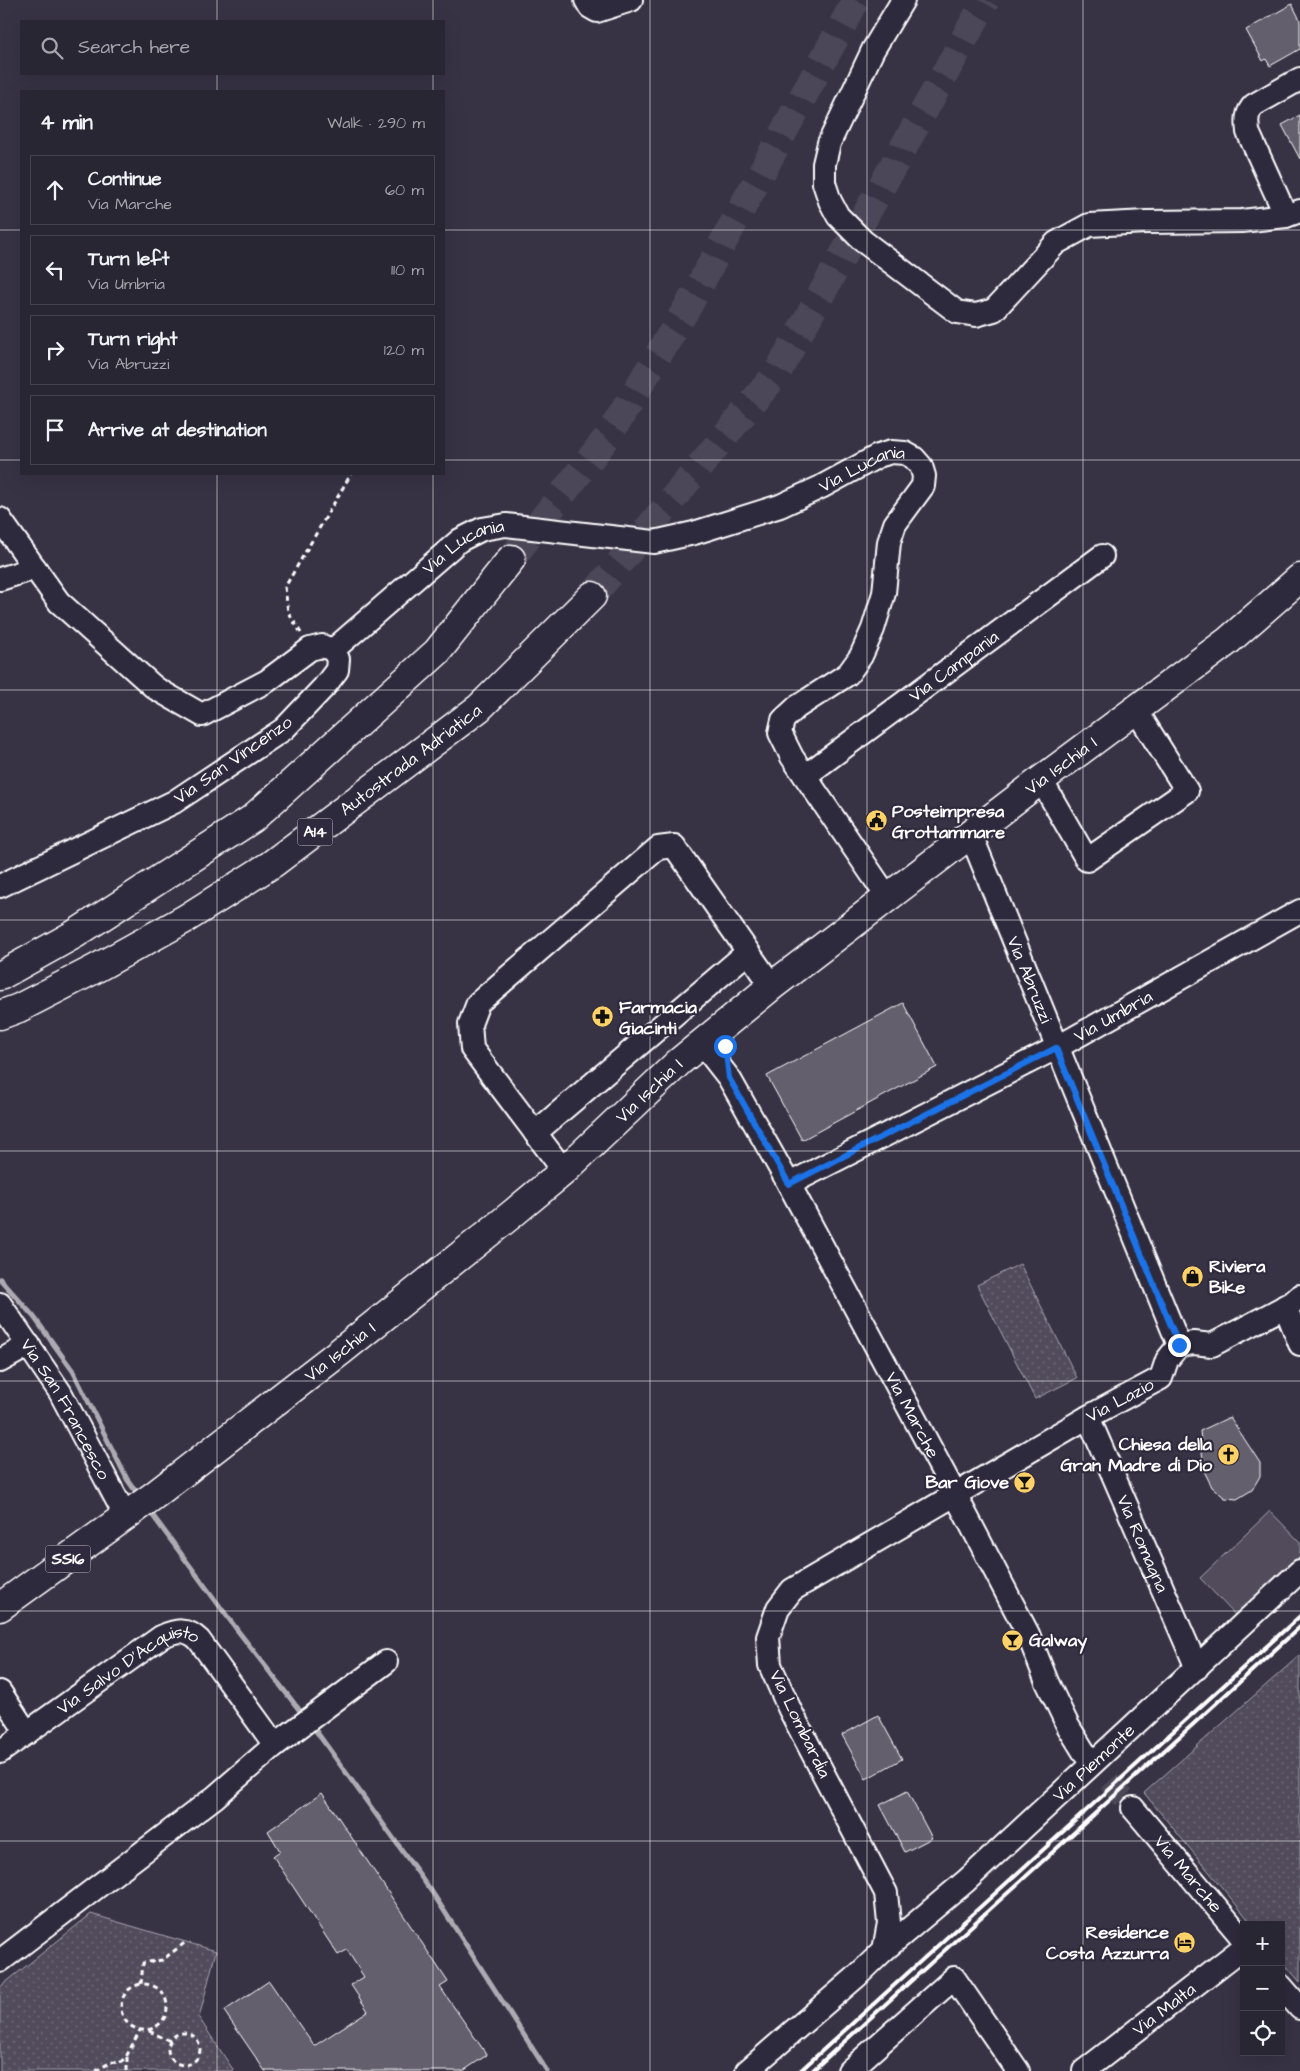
<!DOCTYPE html>
<html lang="en">
<head>
<meta charset="utf-8">
<style>
  :root { --surface:#292634; --page:#353240; --text:#f1f3f6; --muted:#a5a5ac; --line:#45434f }
  body { margin:0; font-family:"Architects Daughter",sans-serif; background:var(--page); color:var(--text) }
  .controls { position:absolute; right:15px; bottom:15px; display:grid; overflow:hidden; border-radius:0px; box-shadow:0 5px 20px #0002 }
  .controls button { width:45px; height:45px; display:grid; place-items:center; padding:0; border:0; border-bottom:1px solid var(--line); background:var(--surface); color:var(--text); font:25px sans-serif }
  .stop { position:absolute; width:15px; height:15px; margin:-11px; border:4px solid #1a73e8; border-radius:50%; background:#fff }
  .stop.end { background:#1a73e8; border-color:#fff; box-shadow:0 1px 5px #0008 }
  .list { margin:0; padding:0; list-style:none }
  h2 { display:flex; justify-content:space-between; align-items:center; height:65px; margin:0; padding:0 20px; font-size:21px }
  h2 small { font-size:16px; font-weight:400; color:var(--muted) }
  .list li { display:grid; grid-template-columns:32px 1fr auto; gap:15px; align-items:center; box-sizing:border-box; height:70px; margin:0 10px 10px; padding:0 10px; border:1px solid var(--line); border-radius:0px }
  .list b { display:block; font-size:19px; white-space:nowrap }
  .list p { margin:0; font-size:16px; white-space:nowrap; color:var(--muted) }
  .list em { font-size:16px; font-style:normal; color:var(--muted) }
  .icon { flex:none; width:28px; height:28px; fill:none; stroke:currentColor; stroke-width:2; stroke-linecap:round; stroke-linejoin:round }
  .map { position:relative; flex:none; width:1300px; height:2071px; overflow:hidden }
  .search { position:absolute; background:var(--surface); box-shadow:0 5px 20px #0002; left:20px; top:20px; width:425px; height:55px; display:flex; align-items:center; gap:12px; box-sizing:border-box; padding:0 18px; border-radius:0px; color:var(--muted); font-size:19px }
  .panel { position:absolute; background:var(--surface); box-shadow:0 5px 20px #0002; left:20px; top:90px; width:425px; height:385px; border-radius:0px }
  .map>svg:first-child { display:block }
  .grass { fill:url(#grass-dots); stroke:#a8a6ae }
  .garden { fill:#514c5c; stroke:#a8a6ae }
  .lines { fill:none; stroke-linecap:round; stroke-linejoin:round }
  .stream { stroke:#adabb2; stroke-width:5 }
  .building { fill:#635f6d; stroke:#fff }
  .minor-tunnel { stroke:#4b4758; stroke-width:22; stroke-dasharray:22 11; stroke-linecap:butt }
  .highway-tunnel { stroke:#4b4758; stroke-width:28; stroke-dasharray:28 14; stroke-linecap:butt }
  .minor-casing { stroke:#fff; stroke-width:26 }
  .major-casing { stroke:#fff; stroke-width:31 }
  .highway-casing { stroke:#fff; stroke-width:31 }
  .path { stroke:#fff; stroke-width:3; stroke-dasharray:5 4; stroke-linecap:butt }
  .minor { stroke:#2f2a3d; stroke-width:22 }
  .major { stroke:#2f2a3d; stroke-width:28 }
  .highway { stroke:#2f2a3d; stroke-width:28 }
  .rail { stroke:#fff; stroke-width:4 }
  .route { stroke:#1a73e8; stroke-width:6 }
  .grid { fill:none; stroke:#fff; stroke-width:1; stroke-opacity:0.55 }
  .labels { text-anchor:middle; dominant-baseline:central; stroke-width:4.5; stroke-linejoin:round; paint-order:stroke }
  .shield { fill:#2f2a3d; stroke:#c1bfc5; stroke-width:1 }
  .shield-label { font-size:16px; font-weight:bold; fill:#fff }
  .street-label { font-size:18px; fill:#fff; stroke:#2f2a3d }
  .poi-label { font-size:18px; font-weight:bold; fill:#fff; stroke:#2f2a3d; text-anchor:start }
</style>
</head>
<body>
<div class="map">
<svg width="1300" height="2071" viewBox="0 0 1300 2071">
  <defs>
    <pattern id="grass-dots" width="8" height="8" patternUnits="userSpaceOnUse" patternTransform="scale(1.25)"><rect width="8" height="8" fill="#514c5c"/><path d="M2 2h.1M6 6h.1" fill="none" stroke="#6b6774" stroke-width="1.8" stroke-linecap="round"/></pattern>
  </defs>
  <rect width="100%" height="100%" fill="#373345"/>
  <filter id="ink" filterUnits="userSpaceOnUse"><feTurbulence type="fractalNoise" baseFrequency=".02" numOctaves="2"/><feDisplacementMap in="SourceGraphic" scale="10" xChannelSelector="R" yChannelSelector="G"/><feConvolveMatrix kernelMatrix="1 2 1 2 8 2 1 2 1" color-interpolation-filters="sRGB"/></filter>
  <g filter="url(#ink)">
    <!-- grass -->
    <g class="grass">
      <path d="M1020,1264L1077,1378L1035,1399L977,1285Z"/>
      <path d="M1300,1655V1982L1281,1960V1925H1253L1144,1793Z"/>
      <path d="M91,1914L216,1951L199,2018L234,2071H0V1987Z"/>
    </g>
    <!-- garden -->
    <path class="garden" d="M1270,1511L1300,1542V1558L1237,1617L1200,1578Z"/>
    <g class="lines">
      <!-- stream -->
      <g class="stream">
        <path d="M0,1279L34,1317L73,1371L127,1479L139,1496"/>
        <path d="M148,1509L238,1631L304,1716"/>
        <path d="M311,1724L432,1892L547,2071"/>
      </g>
    </g>
    <!-- building -->
    <g class="building">
      <path d="M1292,4L1300,20V49L1270,66L1266,59L1263,61L1246,30Z"/>
      <path d="M1300,115V159L1282,125Z"/>
      <path d="M903,1003L937,1067L802,1140L767,1076Z"/>
      <path d="M1230,1417L1260,1463V1476L1252,1490L1237,1499L1225,1498L1212,1487L1204,1471L1200,1431Z"/>
      <path d="M878,1715L902,1759L866,1779L842,1735Z"/>
      <path d="M907,1791L932,1838L905,1852L880,1805Z"/>
      <path d="M322,1793L448,1982L440,1987L487,2055L463,2071H265L224,2011L269,1981L314,2046L368,2011L351,1985L364,1977L347,1950L338,1955L273,1856L280,1851L268,1831Z"/>
    </g>
    <g class="lines">
      <!-- minor-tunnel -->
      <path class="minor-tunnel" d="M1087,1757L1133,1808"/>
      <!-- highway-tunnel -->
      <g class="highway-tunnel">
        <path d="M511,559L609,435L687,308L856,0"/>
        <path d="M592,596L777,373L986,0"/>
      </g>
      <defs>
        <g id="minor">
          <path d="M586,0L590,7L597,11L631,0"/>
          <path d="M903,0L873,50L829,143L824,164V183L830,201L838,216L863,241L957,312L976,315L994,310L1056,243L1089,225L1146,222L1242,221L1286,216L1300,211"/>
          <path d="M1286,216L1248,132C1247,121 1246,113 1254,105L1300,79"/>
          <path d="M0,519L59,602L155,688L202,715L267,681L310,649L322,646L333,650L338,659L337,670L324,687L284,729L174,802L0,886"/>
          <path d="M0,579L35,568"/>
          <path id="s1" d="M333,650L460,540L482,529L506,525L654,542L694,533L780,506L821,487L878,456L891,452L905,453L914,458L921,466L924,476L923,486L895,524L889,542L884,593L873,629L861,656L848,674L797,707L783,720L780,733L792,757L888,898"/>
          <path id="s2" d="M805,776L1102,556"/>
          <path d="M1041,780L1087,860L1187,791L1136,710"/>
          <path id="s3" d="M971,835L1179,1345"/>
          <path id="s4" d="M709,1038L711,1055L729,1078L789,1184L956,1496L1028,1634L1047,1682L1068,1726L1087,1757"/>
          <path d="M535,1133L748,952"/>
          <path d="M564,1171L472,1049L470,1024L478,1003L658,848L674,846L772,986"/>
          <path id="s5" d="M789,1184L1056,1048L1300,911"/>
          <path id="s6" d="M0,1304L60,1392L126,1517"/>
          <path d="M1285,1306L1300,1344"/>
          <path d="M0,1361L29,1345"/>
          <path id="s7" d="M1088,1417L1197,1668"/>
          <path d="M0,1692L27,1733"/>
          <path d="M275,1745L386,1662"/>
          <path id="s8" d="M0,1752L161,1637C176,1630 187,1628 199,1640L275,1745L215,1797L0,1961"/>
          <path id="s9" d="M1133,1808L1244,1940"/>
          <path id="s10" d="M884,1950L889,1923L886,1893L790,1710L770,1665L768,1637L778,1608L792,1590L1088,1417L1161,1378L1167,1360L1179,1345L1194,1343L1212,1345L1292,1303L1300,1296"/>
          <path d="M1281,1986L1300,2008"/>
          <path id="s11" d="M747,2071L856,1977L884,1950L966,1881L1300,1571"/>
          <path d="M849,2071L954,1978L1018,2071"/>
          <path id="s12" d="M1084,2071L1244,1947"/>
        </g>
        <g id="major">
          <path id="s13" d="M0,1607L156,1494L341,1351L511,1215L564,1171L679,1062L772,986L1041,780L1228,641L1300,578"/>
        </g>
        <g id="highway">
          <path d="M0,976L75,934L252,819L437,652L511,559"/>
          <path id="s14" d="M0,1015L19,1008L93,970L185,919L272,864L479,708L592,596"/>
        </g>
      </defs>
      <!-- minor casing -->
      <use href="#minor" class="minor-casing"/>
      <!-- major casing -->
      <use href="#major" class="major-casing"/>
      <!-- highway casing -->
      <use href="#highway" class="highway-casing"/>
      <!-- path -->
      <g class="path">
        <path d="M301,633L288,612L285,587L351,474"/>
        <path d="M141,1984L143,1963L162,1960L186,1942"/>
        <circle cx="144" cy="2007" r="23"/>
        <path d="M149,2031L170,2041"/>
        <circle cx="184" cy="2049" r="16"/>
        <path d="M96,2071L111,2062L120,2063L127,2055L140,2030"/>
        <path d="M127,2071V2056"/>
      </g>
      <!-- minor -->
      <use href="#minor" class="minor"/>
      <!-- major -->
      <use href="#major" class="major"/>
      <!-- highway -->
      <use href="#highway" class="highway"/>
      <!-- rail -->
      <g class="rail">
        <path d="M800,2071L1300,1616"/>
        <path d="M812,2071L1300,1627"/>
      </g>
    </g>
  </g>
  <g class="lines" filter="url(#ink)">
    <!-- route -->
    <path class="route" d="M725,1046L729,1078L789,1184L1056,1048L1179,1345"/>
  </g>
  <!-- grid -->
  <path class="grid" d="M217,0V21M433,0V21M650,0V2071M867,0V2071M1083,0V2071M217,74V91M433,74V91M0,230H21M444,230H1300M0,460H21M444,460H1300M217,474V2071M433,474V2071M0,690H1300M0,920H1300M0,1151H1300M0,1381H1300M0,1611H1300M0,1841H1300"/>
  <!-- icons -->
  <defs>
    <symbol id="civic-disc" viewBox="-11 -11 22 22"><circle r="9.5" fill="#ffd166" stroke="#2f2a3d"/><path d="M-.6-6.5H3V-4.5H.6V-3L4-1V1h2V6H-6V1h2V-1L-.6-3ZM-1.2 2.5V6h2.4V2.5Z" fill="#111"/></symbol>
    <symbol id="pharmacy-disc" viewBox="-11 -11 22 22"><circle r="9.5" fill="#ffd166" stroke="#2f2a3d"/><path d="M-2-6h4v4h4v4h-4v4h-4v-4h-4v-4h4Z" fill="#111"/></symbol>
    <symbol id="shop-disc" viewBox="-11 -11 22 22"><circle r="9.5" fill="#ffd166" stroke="#2f2a3d"/><path d="M-5-2.5h2.3a2.7 3.5 0 0 1 5.4 0H5L5.5 6h-11ZM-1.5-2.5h3a1.5 2.3 0 0 0-3 0Z" fill="#111"/></symbol>
    <symbol id="church-disc" viewBox="-11 -11 22 22"><circle r="9.5" fill="#ffd166" stroke="#2f2a3d"/><path d="M-1.2-6h2.4v3.5h3.3v2.4h-3.3V6h-2.4V-.1h-3.3v-2.4h3.3Z" fill="#111"/></symbol>
    <symbol id="bar-disc" viewBox="-11 -11 22 22"><circle r="9.5" fill="#ffd166" stroke="#2f2a3d"/><path d="M-6-5H6L.8 .8V4.5H3.5V6h-7V4.5H-.8V.8Z" fill="#111"/></symbol>
    <symbol id="hotel-disc" viewBox="-11 -11 22 22"><circle r="9.5" fill="#ffd166" stroke="#2f2a3d"/><path d="M-6-4.5h1.5V1H6V5H4.5V3h-9V5H-6ZM-4 0a1.8 1.8 0 1 1 3.6 0ZM.5 0V-2.5h3Q6-2.5 6 0Z" fill="#111"/></symbol>
  </defs>
  <g fill-rule="evenodd">
    <use href="#civic-disc" x="864" y="808" width="25" height="25"/>
    <use href="#pharmacy-disc" x="590" y="1004" width="25" height="25"/>
    <use href="#shop-disc" x="1180" y="1264" width="25" height="25"/>
    <use href="#church-disc" x="1216" y="1442" width="25" height="25"/>
    <use href="#bar-disc" x="1012" y="1470" width="25" height="25"/>
    <use href="#bar-disc" x="1000" y="1628" width="25" height="25"/>
    <use href="#hotel-disc" x="1172" y="1930" width="25" height="25"/>
  </g>
  <g class="labels">
    <!-- shield labels -->
    <g class="shield">
      <rect x="297.5" y="818.5" width="35" height="27" rx="4"/>
      <rect x="45.5" y="1545.5" width="45" height="27" rx="4"/>
    </g>
    <g class="shield-label">
      <text x="315" y="832">A14</text>
      <text x="68" y="1559">SS16</text>
    </g>
    <!-- street labels -->
    <g class="street-label">
      <text stroke="none"><textPath href="#s1" startOffset="588">Via Lucania</textPath></text>
      <text stroke="none"><textPath href="#s1" startOffset="168">Via Lucania</textPath></text>
      <text stroke="none"><textPath href="#s2" startOffset="185">Via Campania</textPath></text>
      <text stroke="none"><textPath href="#s14" startOffset="485">Autostrada Adriatica</textPath></text>
      <text transform="translate(233 760) rotate(-35)">Via San Vincenzo</text>
      <text stroke="none"><textPath href="#s13" startOffset="1355">Via Ischia I</textPath></text>
      <text stroke="none"><textPath href="#s3" startOffset="156">Via Abruzzi</textPath></text>
      <text stroke="none"><textPath href="#s5" startOffset="365">Via Umbria</textPath></text>
      <text stroke="none"><textPath href="#s13" startOffset="830">Via Ischia I</textPath></text>
      <text stroke="none"><textPath href="#s13" startOffset="425">Via Ischia I</textPath></text>
      <text stroke="none"><textPath href="#s10" startOffset="774">Via Lazio</textPath></text>
      <text stroke="none"><textPath href="#s6" startOffset="124">Via San Francesco</textPath></text>
      <text stroke="none"><textPath href="#s4" startOffset="430">Via Marche</textPath></text>
      <text stroke="none"><textPath href="#s7" startOffset="138">Via Romagna</textPath></text>
      <text stroke="none"><textPath href="#s8" startOffset="155">Via Salvo D'Acquisto</textPath></text>
      <text transform="translate(800 1724) rotate(64)">Via Lombardia</text>
      <text stroke="none"><textPath href="#s11" startOffset="464">Via Piemonte</textPath></text>
      <text stroke="none"><textPath href="#s9" startOffset="86">Via Marche</textPath></text>
      <text stroke="none"><textPath href="#s12" startOffset="101">Via Malta</textPath></text>
    </g>
    <!-- poi labels -->
    <g class="poi-label">
      <text x="892" y="811">Posteimpresa<tspan x="892" dy="21">Grottammare</tspan></text>
      <text x="619" y="1007">Farmacia<tspan x="619" dy="21">Giacinti</tspan></text>
      <text x="1209" y="1266">Riviera<tspan x="1209" dy="21">Bike</tspan></text>
      <text x="1212" y="1444" text-anchor="end">Chiesa della<tspan x="1212" dy="21">Gran Madre di Dio</tspan></text>
      <text x="1009" y="1482" text-anchor="end">Bar Giove</text>
      <text x="1029" y="1640">Galway</text>
      <text x="1169" y="1932" text-anchor="end">Residence<tspan x="1169" dy="21">Costa Azzurra</tspan></text>
    </g>
  </g>
</svg>
<div class="controls">
<button>+</button>
<button>−</button>
<button><svg class="icon" aria-label="locate" viewBox="0 0 24 24"><circle cx="12" cy="12" r="6"/><path d="M12 2v4M12 18v4M2 12h4M18 12h4"/></svg></button>
</div>
<div class="stop" style="left:725px;top:1046px"></div>
<div class="stop end" style="left:1179px;top:1345px"></div>
<div class="search"><svg class="icon" aria-label="search" viewBox="0 0 24 24"><circle cx="10" cy="10" r="6"/><path d="M15 15l6 6"/></svg>Search here</div>
<section class="panel">
<h2>4 min<small>Walk · 290 m</small></h2>
<ul class="list">
<li><svg class="icon" aria-label="ahead" viewBox="0 0 24 24"><path d="M12 20V5M6 11l6-6 6 6"/></svg><div><b>Continue</b><p>Via Marche</p></div><em>60 m</em></li>
<li><svg class="icon" aria-label="left" viewBox="0 0 24 24"><path d="M17 20v-9H6M10 6l-5 5 5 5"/></svg><div><b>Turn left</b><p>Via Umbria</p></div><em>110 m</em></li>
<li><svg class="icon" aria-label="right" viewBox="0 0 24 24"><path d="M7 20v-9h11M14 6l5 5-5 5"/></svg><div><b>Turn right</b><p>Via Abruzzi</p></div><em>120 m</em></li>
<li><svg class="icon" aria-label="arrive" viewBox="0 0 24 24"><path d="M6 21V4h12l-3 4 3 4H6"/></svg><div><b>Arrive at destination</b></div></li>
</ul>
</section>
</div>
</body>
</html>
